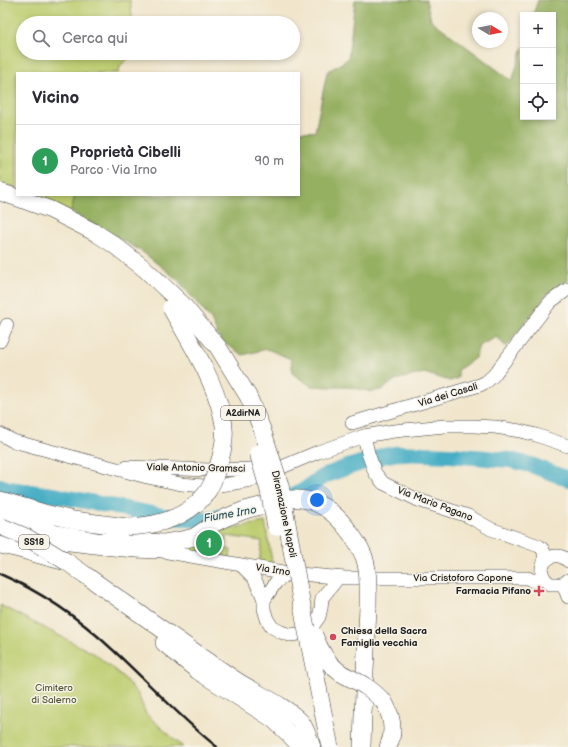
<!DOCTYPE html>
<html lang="it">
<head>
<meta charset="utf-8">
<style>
  :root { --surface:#fff; --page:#f2f2f3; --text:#2b2b33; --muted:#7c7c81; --line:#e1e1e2; --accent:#d1495b }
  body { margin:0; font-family:"Balsamiq Sans",sans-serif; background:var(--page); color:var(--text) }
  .controls { position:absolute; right:12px; top:12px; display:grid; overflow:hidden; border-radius:0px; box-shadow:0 2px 6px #0003 }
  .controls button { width:36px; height:36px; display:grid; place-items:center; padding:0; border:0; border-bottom:1px solid var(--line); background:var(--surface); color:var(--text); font:20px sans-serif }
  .compass { position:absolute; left:472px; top:12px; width:36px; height:36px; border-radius:50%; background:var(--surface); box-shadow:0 2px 6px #0003; rotate:100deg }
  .you { position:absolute; left:317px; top:500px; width:14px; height:14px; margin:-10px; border:3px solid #fff; border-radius:50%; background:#1a73e8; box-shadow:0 0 0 6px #1a73e833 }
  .badge { display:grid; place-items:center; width:26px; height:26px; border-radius:50%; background:var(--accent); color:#fff; font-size:13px; font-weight:700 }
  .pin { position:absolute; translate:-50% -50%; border:2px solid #fff; box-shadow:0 1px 4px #0006 }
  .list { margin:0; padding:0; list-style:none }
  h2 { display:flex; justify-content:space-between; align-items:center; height:52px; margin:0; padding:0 16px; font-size:17px }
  h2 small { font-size:13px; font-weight:400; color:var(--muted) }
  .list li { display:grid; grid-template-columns:26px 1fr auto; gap:12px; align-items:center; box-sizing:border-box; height:72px; padding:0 16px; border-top:1px solid var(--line) }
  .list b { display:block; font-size:15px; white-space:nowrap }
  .list p { margin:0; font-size:13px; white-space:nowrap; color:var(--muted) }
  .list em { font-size:13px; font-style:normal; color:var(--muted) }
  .icon { flex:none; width:22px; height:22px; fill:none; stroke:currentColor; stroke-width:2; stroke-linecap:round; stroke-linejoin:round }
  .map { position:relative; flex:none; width:568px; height:747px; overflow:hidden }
  .search { position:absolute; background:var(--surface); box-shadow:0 2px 6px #0003; left:16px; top:16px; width:284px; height:44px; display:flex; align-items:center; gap:10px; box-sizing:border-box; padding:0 14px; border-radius:22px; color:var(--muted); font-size:15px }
  .panel { position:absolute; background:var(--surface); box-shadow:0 2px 6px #0003; left:16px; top:72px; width:284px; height:124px; border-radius:0px }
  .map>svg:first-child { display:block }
  .green { fill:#bdcd6f; stroke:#6c7446 }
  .forest { fill:#96b062; stroke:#59663f }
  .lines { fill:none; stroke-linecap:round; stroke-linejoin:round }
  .river { stroke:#46aec5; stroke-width:16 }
  .secondary-casing { stroke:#3c3a36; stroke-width:14 }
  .highway-casing { stroke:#3c3a36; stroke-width:18 }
  .secondary { stroke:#fff; stroke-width:13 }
  .highway { stroke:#fff; stroke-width:17 }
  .rail { stroke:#1c1c1c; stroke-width:2.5 }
  .highway-bridge-casing { stroke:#3c3a36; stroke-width:18; stroke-linecap:butt }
  .highway-bridge { stroke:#fff; stroke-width:17 }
  .poi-dot { fill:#d1495b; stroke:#f7f3e8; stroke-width:1.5 }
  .labels { text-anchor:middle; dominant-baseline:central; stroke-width:3; stroke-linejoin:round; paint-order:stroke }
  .shield { fill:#f7f3e8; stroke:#5e5c59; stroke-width:1 }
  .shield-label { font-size:9px; font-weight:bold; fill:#1c1c1c }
  .street-label { font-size:10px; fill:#1c1c1c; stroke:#f7f3e8 }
  .poi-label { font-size:10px; font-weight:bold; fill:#1c1c1c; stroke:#f7f3e8; text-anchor:end }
  .park-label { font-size:10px; fill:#545a39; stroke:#f7f3e8 }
  .water-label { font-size:11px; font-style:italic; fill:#2d5660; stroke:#f7f3e8 }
</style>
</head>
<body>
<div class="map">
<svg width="568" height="747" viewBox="0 0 568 747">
  <rect width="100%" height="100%" fill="#f7f3e8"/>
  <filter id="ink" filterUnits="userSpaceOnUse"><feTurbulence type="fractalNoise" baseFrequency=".025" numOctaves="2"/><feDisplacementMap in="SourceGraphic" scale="8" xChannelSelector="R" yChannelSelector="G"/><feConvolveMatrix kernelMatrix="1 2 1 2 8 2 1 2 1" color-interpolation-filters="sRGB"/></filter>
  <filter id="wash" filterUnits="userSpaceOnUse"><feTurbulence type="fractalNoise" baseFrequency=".012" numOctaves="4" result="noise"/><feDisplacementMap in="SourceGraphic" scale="16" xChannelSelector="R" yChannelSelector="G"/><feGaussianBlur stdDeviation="0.9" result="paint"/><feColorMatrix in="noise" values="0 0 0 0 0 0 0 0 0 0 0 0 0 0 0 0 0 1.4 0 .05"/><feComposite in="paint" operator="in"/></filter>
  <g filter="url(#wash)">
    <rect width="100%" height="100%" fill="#f1e6cc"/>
    <!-- green -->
    <g class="green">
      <path d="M0,0H130L133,23H23V53H134L120,66L119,73H17V188L0,183Z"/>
      <path d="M33,195H75L71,212Z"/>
      <path d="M265,522L273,566L259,563L262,541L227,536L224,548L231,550L230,558L192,551L189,545L212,532Z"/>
      <path d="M0,605L95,654L122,676L138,694L146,714L183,747H0Z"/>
    </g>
    <!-- forest -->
    <path class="forest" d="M355,0H426L431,20L512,81L523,47V117H553V15H533L538,0H568V281L549,292L506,347L497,337L479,346L475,358L458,370V378L450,381L424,373L395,380L384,389L372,392L349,387H329L311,386L293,374L291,359L267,349L243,355L221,341L211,320L178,280L140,250L71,212L75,195H299V131L315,132L327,72L348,59Z"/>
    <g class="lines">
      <!-- river -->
      <g class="river">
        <path d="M0,486L9,489L59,496L163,516L189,519L201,520L227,516"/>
        <path d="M284,500L303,491L322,477L342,469L383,456L399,453L450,455L510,460L531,465L568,479"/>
      </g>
    </g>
  </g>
  <g filter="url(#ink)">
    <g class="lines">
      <defs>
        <g id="secondary">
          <path d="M0,341L7,325"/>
          <path d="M352,423L480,385L486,382L493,376L550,302L568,289"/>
          <path d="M0,434L13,441L147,477L181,484L204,486L229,484L251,480L318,452L364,436L394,431L445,426H473L495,427L520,431L536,435L568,446"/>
          <path d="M364,436L368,453L375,473L383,483L418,500L468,516L491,529L539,546C546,551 544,555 544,563"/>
          <path d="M127,467L210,470L250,469L272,467"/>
          <path d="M41,529L112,542"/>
          <path d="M34,540C74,544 114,551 154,552"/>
          <path d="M145,548L288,573L345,578H528L534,581L543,577"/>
          <path d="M568,561C554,547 534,565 545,579C546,580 549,583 550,584C552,584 554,584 556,584C562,584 564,584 568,580"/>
          <path d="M242,566L254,578L261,592L264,600V609L267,619L272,627L281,632L290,635L299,634L307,630L314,624L319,617L321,608L322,598L338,578"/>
          <path d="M563,584L568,597"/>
          <path d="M264,600L276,582L288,573"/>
        </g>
        <g id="highway">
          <path d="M0,500L44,513L73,520L127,527"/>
          <path d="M0,514L21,522L49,530"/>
          <path d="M103,541H135L163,543L186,539L194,537L215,523L227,517L245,510L264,505"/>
          <path d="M0,545C23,549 44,557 67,562C122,601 178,641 234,679C256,694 282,703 301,722C306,729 309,739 312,747"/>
          <path d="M164,643L198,671L273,719L289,734L300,746"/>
          <path d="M384,702C392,716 395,732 388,747"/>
          <path d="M362,747L363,715L368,607"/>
        </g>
      </defs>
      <!-- secondary casing -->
      <use href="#secondary" class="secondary-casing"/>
      <!-- highway casing -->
      <use href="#highway" class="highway-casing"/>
      <!-- secondary -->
      <use href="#secondary" class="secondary"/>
      <!-- highway -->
      <use href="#highway" class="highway"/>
      <!-- rail -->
      <path class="rail" d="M0,574C42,592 80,619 113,650C148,682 180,718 217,747"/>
      <defs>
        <g id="highway-bridge">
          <path d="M0,192L21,199L51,210L96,233L113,244L145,269L182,304L218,347L232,370L248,396L262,429L280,485L305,622L330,747"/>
          <path d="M258,453L269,491L276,527"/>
          <path d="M272,503C306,491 331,505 351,534C357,543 364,552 366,564C369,578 368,592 368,607"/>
          <path d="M0,526L26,537L67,562"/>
          <path d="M127,527C155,526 185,519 204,496C211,488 215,477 218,466C224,449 227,433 222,415C213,377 190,342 171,308"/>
          <path d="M314,635C319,648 326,662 338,671C346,677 356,680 365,686C372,690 378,696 384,702"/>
        </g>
      </defs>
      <!-- highway-bridge casing -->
      <use href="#highway-bridge" class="highway-bridge-casing"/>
      <!-- highway-bridge -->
      <use href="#highway-bridge" class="highway-bridge"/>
    </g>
  </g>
  <!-- markers -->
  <g class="poi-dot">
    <path d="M537 585h4v4h4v4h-4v4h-4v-4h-4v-4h4z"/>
    <circle cx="333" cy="637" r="4"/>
  </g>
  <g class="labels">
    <!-- shield labels -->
    <g class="shield">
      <rect x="221" y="406" width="44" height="14" rx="3"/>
      <rect x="19" y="535" width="30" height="14" rx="3"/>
    </g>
    <g class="shield-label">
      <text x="243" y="413">A2dirNA</text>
      <text x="34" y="542">SS18</text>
    </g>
    <!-- street labels -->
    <g class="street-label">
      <text transform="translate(448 395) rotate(-17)">Via dei Casali</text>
      <text transform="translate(196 468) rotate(1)">Viale Antonio Gramsci</text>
      <text transform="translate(435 504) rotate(21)">Via Mario Pagano</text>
      <text transform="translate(284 514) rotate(78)">Diramazione Napoli</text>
      <text transform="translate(273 570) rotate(9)">Via Irno</text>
      <text x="463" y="578">Via Cristoforo Capone</text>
    </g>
    <!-- poi labels -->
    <g class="poi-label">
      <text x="531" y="591">Farmacia Pifano</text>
      <text x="341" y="631" text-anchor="start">Chiesa della Sacra<tspan x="341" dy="12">Famiglia vecchia</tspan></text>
    </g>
    <!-- park labels -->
    <g class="park-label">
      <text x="54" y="688">Cimitero<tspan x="54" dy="12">di Salerno</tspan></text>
    </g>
    <!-- water labels -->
    <g class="water-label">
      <text transform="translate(230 514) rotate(-10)">Fiume Irno</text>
    </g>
  </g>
</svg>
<div class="controls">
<button>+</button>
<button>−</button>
<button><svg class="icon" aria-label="locate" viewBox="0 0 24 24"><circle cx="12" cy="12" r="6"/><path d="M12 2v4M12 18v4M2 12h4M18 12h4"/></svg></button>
</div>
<svg class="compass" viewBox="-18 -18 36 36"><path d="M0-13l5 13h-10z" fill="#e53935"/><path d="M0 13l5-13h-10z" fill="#7c7c81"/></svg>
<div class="you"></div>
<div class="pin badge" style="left:209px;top:543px;background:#2e9e5b">1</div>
<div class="search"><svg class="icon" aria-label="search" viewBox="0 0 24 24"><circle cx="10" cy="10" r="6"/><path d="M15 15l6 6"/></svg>Cerca qui</div>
<section class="panel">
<h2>Vicino<small></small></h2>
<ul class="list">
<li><span class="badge" style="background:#2e9e5b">1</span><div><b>Proprietà Cibelli</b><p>Parco · Via Irno</p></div><em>90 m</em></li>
</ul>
</section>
</div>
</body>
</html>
